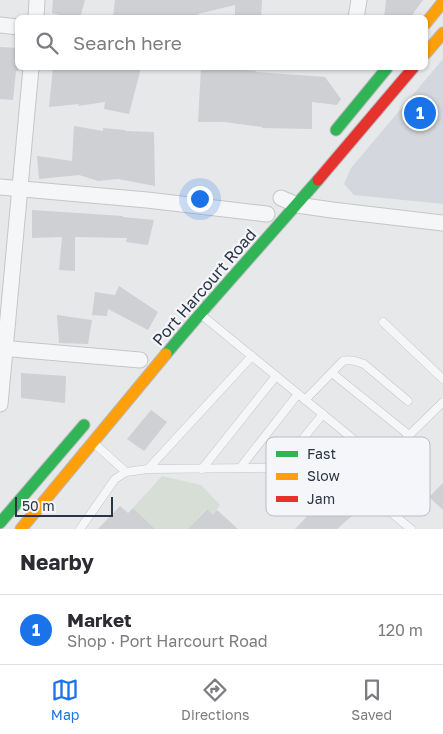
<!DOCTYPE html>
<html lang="en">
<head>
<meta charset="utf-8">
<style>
  :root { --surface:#fff; --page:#f7f7f7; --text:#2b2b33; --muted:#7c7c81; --line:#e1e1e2; --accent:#1a73e8 }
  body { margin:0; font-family:"Golos Text",sans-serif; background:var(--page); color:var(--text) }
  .scale { position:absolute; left:15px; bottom:12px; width:98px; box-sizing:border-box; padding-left:5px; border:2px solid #2b3445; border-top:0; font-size:14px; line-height:18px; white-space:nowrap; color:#2b3445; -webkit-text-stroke:4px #f4f6f9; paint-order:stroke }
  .you { position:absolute; left:199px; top:198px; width:18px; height:18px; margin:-12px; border:4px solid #fff; border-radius:50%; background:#1a73e8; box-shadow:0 0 0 8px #1a73e833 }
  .badge { display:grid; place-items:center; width:32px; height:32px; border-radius:50%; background:var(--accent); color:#fff; font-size:16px; font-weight:700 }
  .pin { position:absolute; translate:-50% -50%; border:2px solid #fff; box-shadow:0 1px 5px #0006 }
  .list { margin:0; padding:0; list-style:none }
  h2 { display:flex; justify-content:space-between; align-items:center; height:65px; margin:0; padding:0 20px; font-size:21px }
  h2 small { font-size:16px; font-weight:400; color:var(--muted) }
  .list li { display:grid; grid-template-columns:32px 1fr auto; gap:15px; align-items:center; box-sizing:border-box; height:70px; padding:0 20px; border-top:1px solid var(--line) }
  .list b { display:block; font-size:19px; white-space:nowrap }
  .list p { margin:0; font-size:16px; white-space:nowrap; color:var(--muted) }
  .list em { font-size:16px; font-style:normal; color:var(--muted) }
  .icon { flex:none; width:28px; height:28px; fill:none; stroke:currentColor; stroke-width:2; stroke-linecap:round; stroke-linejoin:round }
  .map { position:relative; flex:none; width:443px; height:529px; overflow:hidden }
  .search { position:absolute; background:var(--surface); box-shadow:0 1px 4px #0004; left:15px; right:15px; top:15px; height:55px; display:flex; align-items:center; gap:12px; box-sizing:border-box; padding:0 18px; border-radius:8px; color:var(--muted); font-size:19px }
  .sheet { height:135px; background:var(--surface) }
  nav { display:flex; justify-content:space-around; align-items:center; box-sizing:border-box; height:70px; border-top:1px solid var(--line); background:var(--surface); font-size:14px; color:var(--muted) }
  nav a { display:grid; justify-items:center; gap:2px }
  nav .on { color:var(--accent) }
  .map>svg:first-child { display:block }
  .built { fill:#d4d7dd }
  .green { fill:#d6ded6 }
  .building { fill:#ced0d3 }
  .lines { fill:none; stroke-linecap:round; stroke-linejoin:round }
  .lane-casing { stroke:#c4c6c8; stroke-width:9 }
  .street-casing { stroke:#c4c6c8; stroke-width:17 }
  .fast-casing { stroke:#b8bbbf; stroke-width:13 }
  .slow-casing { stroke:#b8bbbf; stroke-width:13 }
  .jam-casing { stroke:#b8bbbf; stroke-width:13 }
  .lane { stroke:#f5f6f7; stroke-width:8 }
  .street { stroke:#f5f6f7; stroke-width:15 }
  .fast { stroke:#30b455; stroke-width:11 }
  .slow { stroke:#ff9f0a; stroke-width:11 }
  .jam { stroke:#e5322d; stroke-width:11 }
  .labels { text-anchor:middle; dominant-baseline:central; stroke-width:4.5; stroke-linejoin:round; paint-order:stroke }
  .street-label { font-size:16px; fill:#2b3445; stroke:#f4f6f9 }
  .key { fill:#f4f6f9; stroke:#b8bcc3; stroke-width:1 }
  .key-label { font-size:14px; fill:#2b3445 }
</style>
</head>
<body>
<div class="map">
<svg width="443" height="529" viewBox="0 0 443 529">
  <rect width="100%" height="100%" fill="#e6e8ea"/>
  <!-- built -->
  <path class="built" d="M443,59V204L354,195L344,184L351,168Z"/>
  <!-- green -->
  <path class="green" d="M162,476L201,485L220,505L213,515L206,509L188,529H155L133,508Z"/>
  <!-- building -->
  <g class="building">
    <path d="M53,0H85L80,18H71L52,13Z"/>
    <path d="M115,0H262L261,18H235V5L198,14L197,18H113Z"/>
    <path d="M386,0H423L410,18H384Z"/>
    <path d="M0,47L18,48V71H16L13,100L0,99Z"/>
    <path d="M53,68H141L129,114L104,109L105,102L78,106L79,104L49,107Z"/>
    <path d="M201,68H225L256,71V72L325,77L341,99L337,105L312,102V129L262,128V127L224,122H198Z"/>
    <path d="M74,126L103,131V128L125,130V131L154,132L155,186L118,179L98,181L79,175L39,179L37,156L72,161Z"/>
    <path d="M32,210L123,216V217L154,220L148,245L126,242L127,238L75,237V271L59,270L62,237L32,238Z"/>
    <path d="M119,286L158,312L148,330L108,309L107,316L92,315L95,292L115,295Z"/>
    <path d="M57,315L92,320L88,344L59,343Z"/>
    <path d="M21,373L66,376L65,403L21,398Z"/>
    <path d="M151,410L167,422L144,451L127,439Z"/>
    <path d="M443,483V510L429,497Z"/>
    <path d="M335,487L361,508L337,529H295Z"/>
    <path d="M120,506L128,513L133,508L155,529H98Z"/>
    <path d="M207,509L213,515L217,510L238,529H188Z"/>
  </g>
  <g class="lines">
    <defs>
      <g id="lane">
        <path d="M204,317L380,461"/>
        <path d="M383,322L443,379"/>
        <path d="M332,373L409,435"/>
        <path d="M305,400L343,361C351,359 356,361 364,364L408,401"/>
        <path d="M96,445L126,472"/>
        <path d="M336,467L411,529"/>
        <path d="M240,468L298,394"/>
        <path d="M279,468L323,414"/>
        <path d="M148,469L252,356"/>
        <path d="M202,469L276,376"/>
        <path d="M80,529L115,479L126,472L148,469L360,467L375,464L387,457L443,402"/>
      </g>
      <g id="street">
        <path d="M36,18L37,0"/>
        <path d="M356,18L359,0"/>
        <path d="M0,25L18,27"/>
        <path d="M0,187L147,200L267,214"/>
        <path d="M281,198L297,205L332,210L443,223"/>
        <path d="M0,348L140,360"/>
        <path d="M0,404L31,68"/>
      </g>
      <g id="fast">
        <path d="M336,130L387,68"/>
        <path d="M166,354L200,314L318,180"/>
        <path d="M0,523L84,425"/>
      </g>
      <g id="slow">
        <path d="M426,23L443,2"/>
        <path d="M426,53L443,33"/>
        <path d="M21,529L166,354"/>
      </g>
      <path id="jam" d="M318,180L413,68"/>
    </defs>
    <!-- lane casing -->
    <use href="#lane" class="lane-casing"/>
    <!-- street casing -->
    <use href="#street" class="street-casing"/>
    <!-- fast casing -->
    <use href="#fast" class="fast-casing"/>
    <!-- slow casing -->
    <use href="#slow" class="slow-casing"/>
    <!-- jam casing -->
    <use href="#jam" class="jam-casing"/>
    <!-- lane -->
    <use href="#lane" class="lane"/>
    <!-- street -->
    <use href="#street" class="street"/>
    <!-- fast -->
    <use href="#fast" class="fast"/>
    <!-- slow -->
    <use href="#slow" class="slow"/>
    <!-- jam -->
    <use href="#jam" class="jam"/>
  </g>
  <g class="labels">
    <!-- street labels -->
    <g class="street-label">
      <text transform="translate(204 287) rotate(-49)">Port Harcourt Road</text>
    </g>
  </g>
  <!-- legend -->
  <rect x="266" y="437" width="164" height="79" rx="8" class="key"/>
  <rect x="276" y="451" width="22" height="6" fill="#30b455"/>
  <rect x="276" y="473" width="22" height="7" fill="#ff9f0a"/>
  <rect x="276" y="496" width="22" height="6" fill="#e5322d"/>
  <g class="key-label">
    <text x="307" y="459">Fast</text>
    <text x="307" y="481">Slow</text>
    <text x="307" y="504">Jam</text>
  </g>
</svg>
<div class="scale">50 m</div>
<div class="you"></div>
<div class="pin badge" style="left:420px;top:113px">1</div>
<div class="search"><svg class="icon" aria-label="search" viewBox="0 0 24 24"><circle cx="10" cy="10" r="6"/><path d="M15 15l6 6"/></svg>Search here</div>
</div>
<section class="sheet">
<h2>Nearby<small></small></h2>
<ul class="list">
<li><span class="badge">1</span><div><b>Market</b><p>Shop · Port Harcourt Road</p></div><em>120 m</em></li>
</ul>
</section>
<nav>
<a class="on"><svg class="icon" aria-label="map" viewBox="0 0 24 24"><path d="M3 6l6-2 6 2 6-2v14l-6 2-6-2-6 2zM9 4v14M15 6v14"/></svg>Map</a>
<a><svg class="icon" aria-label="directions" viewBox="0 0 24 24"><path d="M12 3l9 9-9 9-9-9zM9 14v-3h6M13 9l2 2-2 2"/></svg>Directions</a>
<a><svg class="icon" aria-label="saved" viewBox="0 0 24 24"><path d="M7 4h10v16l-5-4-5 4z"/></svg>Saved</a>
</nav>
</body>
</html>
